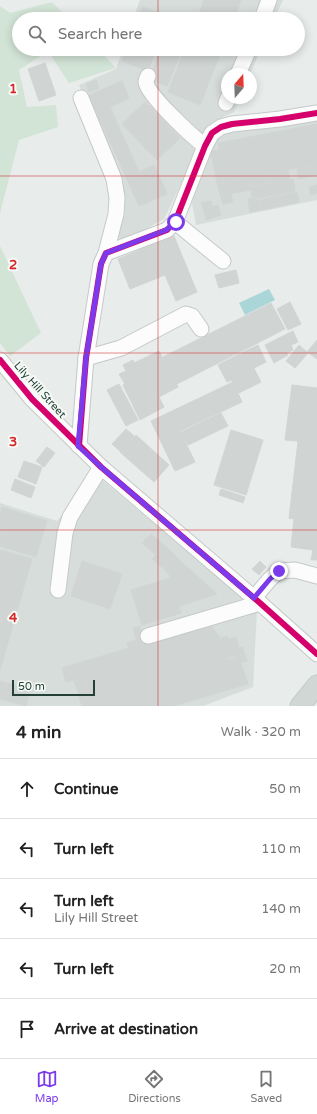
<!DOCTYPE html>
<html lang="en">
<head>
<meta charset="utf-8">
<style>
  :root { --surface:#fff; --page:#f6f6f6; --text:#222; --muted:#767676; --line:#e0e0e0; --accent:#7c3aed }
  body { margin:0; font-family:"Varela Round",sans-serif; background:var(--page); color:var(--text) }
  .compass { position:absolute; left:221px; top:68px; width:36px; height:36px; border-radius:50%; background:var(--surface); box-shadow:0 2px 10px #0003; rotate:19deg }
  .scale { position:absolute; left:12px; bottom:10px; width:83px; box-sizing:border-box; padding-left:4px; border:2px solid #254036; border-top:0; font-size:11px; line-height:14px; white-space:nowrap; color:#254036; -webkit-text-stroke:3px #f7fbf8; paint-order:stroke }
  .stop { position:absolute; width:12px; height:12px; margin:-9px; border:3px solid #7c3aed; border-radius:50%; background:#fff }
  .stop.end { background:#7c3aed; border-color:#fff; box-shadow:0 1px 4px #0008 }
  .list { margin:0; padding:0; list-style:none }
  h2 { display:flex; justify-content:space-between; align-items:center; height:52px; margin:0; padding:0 16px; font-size:17px }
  h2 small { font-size:13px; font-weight:400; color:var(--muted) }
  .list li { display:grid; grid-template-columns:26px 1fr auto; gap:12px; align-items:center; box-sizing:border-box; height:60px; padding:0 16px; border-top:1px solid var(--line) }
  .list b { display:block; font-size:15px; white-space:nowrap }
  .list p { margin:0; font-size:13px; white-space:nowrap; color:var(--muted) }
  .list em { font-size:13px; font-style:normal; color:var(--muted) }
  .icon { flex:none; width:22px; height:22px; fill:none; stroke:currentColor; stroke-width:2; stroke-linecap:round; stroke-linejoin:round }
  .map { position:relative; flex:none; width:317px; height:706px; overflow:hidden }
  .search { position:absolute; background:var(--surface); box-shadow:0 2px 10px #0003; left:12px; right:12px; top:12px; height:44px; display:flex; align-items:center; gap:10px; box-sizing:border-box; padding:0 14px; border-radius:22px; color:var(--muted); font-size:15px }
  .sheet { height:352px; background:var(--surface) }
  nav { display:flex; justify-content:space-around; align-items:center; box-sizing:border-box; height:56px; border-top:1px solid var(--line); background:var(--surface); font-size:11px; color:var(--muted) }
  nav a { display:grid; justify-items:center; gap:2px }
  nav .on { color:var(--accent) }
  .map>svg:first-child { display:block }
  .built { fill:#d6ddda }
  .green { fill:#d2e4d6 }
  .water { fill:#abd6d8 }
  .building { fill:#d0d5d3; stroke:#d1d5d3 }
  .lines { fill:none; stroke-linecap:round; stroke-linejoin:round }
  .minor-casing { stroke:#c5c9c7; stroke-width:17 }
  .major-casing { stroke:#c3cac8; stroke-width:21 }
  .minor { stroke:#fcfcfc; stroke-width:15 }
  .major { stroke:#d0d7d4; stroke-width:19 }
  .cycleway-casing { stroke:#f7fbf8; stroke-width:8 }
  .cycleway { stroke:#d6006c; stroke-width:6 }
  .route { stroke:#7c3aed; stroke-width:5 }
  .grid { fill:none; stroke:#d62828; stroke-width:1; stroke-opacity:0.55 }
  .labels { text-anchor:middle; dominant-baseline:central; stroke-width:4; stroke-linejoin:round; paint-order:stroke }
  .street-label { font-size:11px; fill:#254036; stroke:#f7fbf8 }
  .grid-label { font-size:13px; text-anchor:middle; font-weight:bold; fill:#d62828; stroke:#f7fbf8; stroke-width:4; stroke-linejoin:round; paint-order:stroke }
</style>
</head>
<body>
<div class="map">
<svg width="317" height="706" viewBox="0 0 317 706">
  <rect width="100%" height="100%" fill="#e8ecea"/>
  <!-- built -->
  <g class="built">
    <path d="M140,0H283L274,19H133Z"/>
    <path d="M123,49H261L250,74H227V98H240L234,112L219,119L208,128L164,219L137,234L121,239L115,236L125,213L124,196L79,85L116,69Z"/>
    <path d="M317,116V200L196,225L192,203L206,155L219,134Z"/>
    <path d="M95,474L257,610L253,687L203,706H0V503L57,521Z"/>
  </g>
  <!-- green -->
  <g class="green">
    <path d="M52,2L69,19H19V49H98L116,68L69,83L48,51L19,70L27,107L56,105L58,127L19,140L0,213V6L10,13Z"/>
    <path d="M0,246L41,333L10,356L0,343Z"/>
  </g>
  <!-- water -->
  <path class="water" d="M269,289L275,300L245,315L239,303Z"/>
  <!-- building -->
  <g class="building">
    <path d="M204,0H241L234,19H197Z"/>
    <path d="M143,7L168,16L167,19H138Z"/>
    <path d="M127,49H156L148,71L122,61Z"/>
    <path d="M161,49H182L167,86L149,79Z"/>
    <path d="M185,49H222L200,105L168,92Z"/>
    <path d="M45,63L56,95L39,101L28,69Z"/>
    <path d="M96,80L99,88L89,92L86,84Z"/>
    <path d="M122,81L129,98L110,107L139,172L154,165L167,194L139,206L89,95Z"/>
    <path d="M145,102L180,138L157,160L122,124Z"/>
    <path d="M317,124V164L217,183L211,151L219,150L218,143Z"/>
    <path d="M317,165V175L299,179L297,169Z"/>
    <path d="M288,170L290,179L270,183L268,174Z"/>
    <path d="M267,174L269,182L250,186L248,178Z"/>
    <path d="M248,178L250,190L220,196L218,184Z"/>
    <path d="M293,179L295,191L259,198L258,196L252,197L250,187Z"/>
    <path d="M317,185V193L311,195L309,187Z"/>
    <path d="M297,192L299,202L261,210L259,200Z"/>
    <path d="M231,195L233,202L223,204L221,197Z"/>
    <path d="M257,197L260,210L250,212L248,199Z"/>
    <path d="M211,201L212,206L203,208L201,203Z"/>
    <path d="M218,205L221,215L206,220L203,209Z"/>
    <path d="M174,236L197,292L176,301L165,275L130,289L118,259Z"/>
    <path d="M236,270L239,283L219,288L215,275Z"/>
    <path d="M290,302L301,324L288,330L277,309Z"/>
    <path d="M271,303L285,329L177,384L163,357Z"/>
    <path d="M293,331L298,342L291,345L293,350L287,353L288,355L274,363L265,345Z"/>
    <path d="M317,340V359L307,352Z"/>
    <path d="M258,345L266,362L254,368L245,351Z"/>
    <path d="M299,345L308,353L295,368L286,361Z"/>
    <path d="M159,351L178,387L159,397L164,407L140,420L123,385L125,384L119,374L126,371L123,365L133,360L134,363Z"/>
    <path d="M245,351L261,382L239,393L232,380L227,382L218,365Z"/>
    <path d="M233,382L242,402L180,431L195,462L175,471L151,421Z"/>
    <path d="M119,384L138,420L126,426L107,390Z"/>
    <path d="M292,385L317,388V560H311L313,550L291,547L294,519L289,518L298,441L285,440Z"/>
    <path d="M221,413L228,426L188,445L181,432Z"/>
    <path d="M126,429L134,436L121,452L112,444Z"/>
    <path d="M231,430L263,440L246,495L214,485Z"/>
    <path d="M136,435L169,465L154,482L120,452Z"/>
    <path d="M47,447L55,453L44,467L36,461Z"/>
    <path d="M24,461L42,467L36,484L18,477Z"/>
    <path d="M15,479L35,487L31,498L11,490Z"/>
    <path d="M221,489L245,497L243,503L219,495Z"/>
    <path d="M2,507L47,521L36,557L0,546V514Z"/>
    <path d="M151,534L175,555L163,568L152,559L156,555L142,543Z"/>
    <path d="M1,550L32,559L0,670V552Z"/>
    <path d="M175,556L217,594L179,606L169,574L164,569Z"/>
    <path d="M82,561L122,574L110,609L71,596Z"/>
    <path d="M260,561L266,567L259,575L252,569Z"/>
    <path d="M170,578L181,613L142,625L131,590Z"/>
    <path d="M210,625L221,639L227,660L234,658L236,665L241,663L248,684L173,706H82L74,680L66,682L62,668L129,648L127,643L136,640L137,646Z"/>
    <path d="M140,626L145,642L138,645L133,628Z"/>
    <path d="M227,636L228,639L236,637L239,648L242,647L244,653L227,658L221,638Z"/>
    <path d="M245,654L247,661L236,664L235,657Z"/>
    <path d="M0,681L31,689L26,706L0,699Z"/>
  </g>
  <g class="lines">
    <defs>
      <g id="minor">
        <path d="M262,19L269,0"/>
        <path d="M238,74L249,49"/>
        <path d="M148,76C147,78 146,80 146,82C147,95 194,138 205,146"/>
        <path d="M81,98L114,179L117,198L116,214L106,253"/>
        <path d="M226,103L228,98"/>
        <path d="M175,222L223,261"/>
        <path d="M86,358L121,348L186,314L192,316L201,329"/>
        <path d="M0,360L32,399L101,467L260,603L317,654"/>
        <path d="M79,446L86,358L101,264L106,253L167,230L175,222L205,146L212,133L221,127L232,124L280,119L317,113"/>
        <path d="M58,590L65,533L70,517L101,467"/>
        <path d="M254,598L270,579L279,571L295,570L317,576"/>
        <path d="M148,636L260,603"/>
      </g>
      <path id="major" d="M300,706L317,685"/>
    </defs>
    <!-- minor casing -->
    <use href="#minor" class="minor-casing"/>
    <!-- major casing -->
    <use href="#major" class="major-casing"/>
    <!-- minor -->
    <use href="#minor" class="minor"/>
    <!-- major -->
    <use href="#major" class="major"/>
    <defs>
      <g id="cycleway">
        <path d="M0,360L32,399L101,467L260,603L317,654"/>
        <path d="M79,446L86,358L101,264L106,253L167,230L175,222L205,146L212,133L221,127L232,124L280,119L317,113"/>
      </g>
    </defs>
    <!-- cycleway casing -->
    <use href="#cycleway" class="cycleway-casing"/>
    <!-- cycleway -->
    <use href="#cycleway" class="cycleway"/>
  </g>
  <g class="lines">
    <!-- route -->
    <path class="route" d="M176,222L166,230L106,253L101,264L86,358L78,446L100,466L254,598L270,579L279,571"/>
  </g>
  <!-- grid -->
  <path class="grid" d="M158,0V19M158,49V706M0,176H317M0,353H317M0,530H317"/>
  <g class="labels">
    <!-- street labels -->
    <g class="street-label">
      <text transform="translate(40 390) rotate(48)">Lily Hill Street</text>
    </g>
  </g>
  <g class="grid-label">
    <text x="13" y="93">1</text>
    <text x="13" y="269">2</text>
    <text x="13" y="446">3</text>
    <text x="13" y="622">4</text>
  </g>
</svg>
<svg class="compass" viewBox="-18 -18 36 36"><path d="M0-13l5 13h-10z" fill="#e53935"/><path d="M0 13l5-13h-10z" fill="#767676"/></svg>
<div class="scale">50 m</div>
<div class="stop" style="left:176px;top:222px"></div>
<div class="stop end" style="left:279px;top:571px"></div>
<div class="search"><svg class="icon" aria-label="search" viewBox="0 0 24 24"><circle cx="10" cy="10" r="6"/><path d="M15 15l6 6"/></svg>Search here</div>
</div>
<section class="sheet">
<h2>4 min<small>Walk · 320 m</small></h2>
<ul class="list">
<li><svg class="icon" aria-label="ahead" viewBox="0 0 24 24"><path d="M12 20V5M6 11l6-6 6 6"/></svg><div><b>Continue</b></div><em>50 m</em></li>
<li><svg class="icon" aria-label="left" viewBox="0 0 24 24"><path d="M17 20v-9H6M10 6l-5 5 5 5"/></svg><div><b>Turn left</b></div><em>110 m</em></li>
<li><svg class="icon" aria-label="left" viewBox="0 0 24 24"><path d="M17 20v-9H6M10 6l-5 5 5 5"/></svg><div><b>Turn left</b><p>Lily Hill Street</p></div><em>140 m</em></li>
<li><svg class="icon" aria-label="left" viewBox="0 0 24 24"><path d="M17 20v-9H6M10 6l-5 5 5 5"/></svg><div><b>Turn left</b></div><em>20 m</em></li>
<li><svg class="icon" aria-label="arrive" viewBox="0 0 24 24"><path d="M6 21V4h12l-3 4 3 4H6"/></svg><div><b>Arrive at destination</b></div></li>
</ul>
</section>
<nav>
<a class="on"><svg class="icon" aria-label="map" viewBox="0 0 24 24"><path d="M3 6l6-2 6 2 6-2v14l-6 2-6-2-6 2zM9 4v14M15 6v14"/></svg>Map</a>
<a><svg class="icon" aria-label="directions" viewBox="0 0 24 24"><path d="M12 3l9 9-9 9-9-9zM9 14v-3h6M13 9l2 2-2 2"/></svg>Directions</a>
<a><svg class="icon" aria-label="saved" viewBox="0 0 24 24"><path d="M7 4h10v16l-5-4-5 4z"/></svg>Saved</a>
</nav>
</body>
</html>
